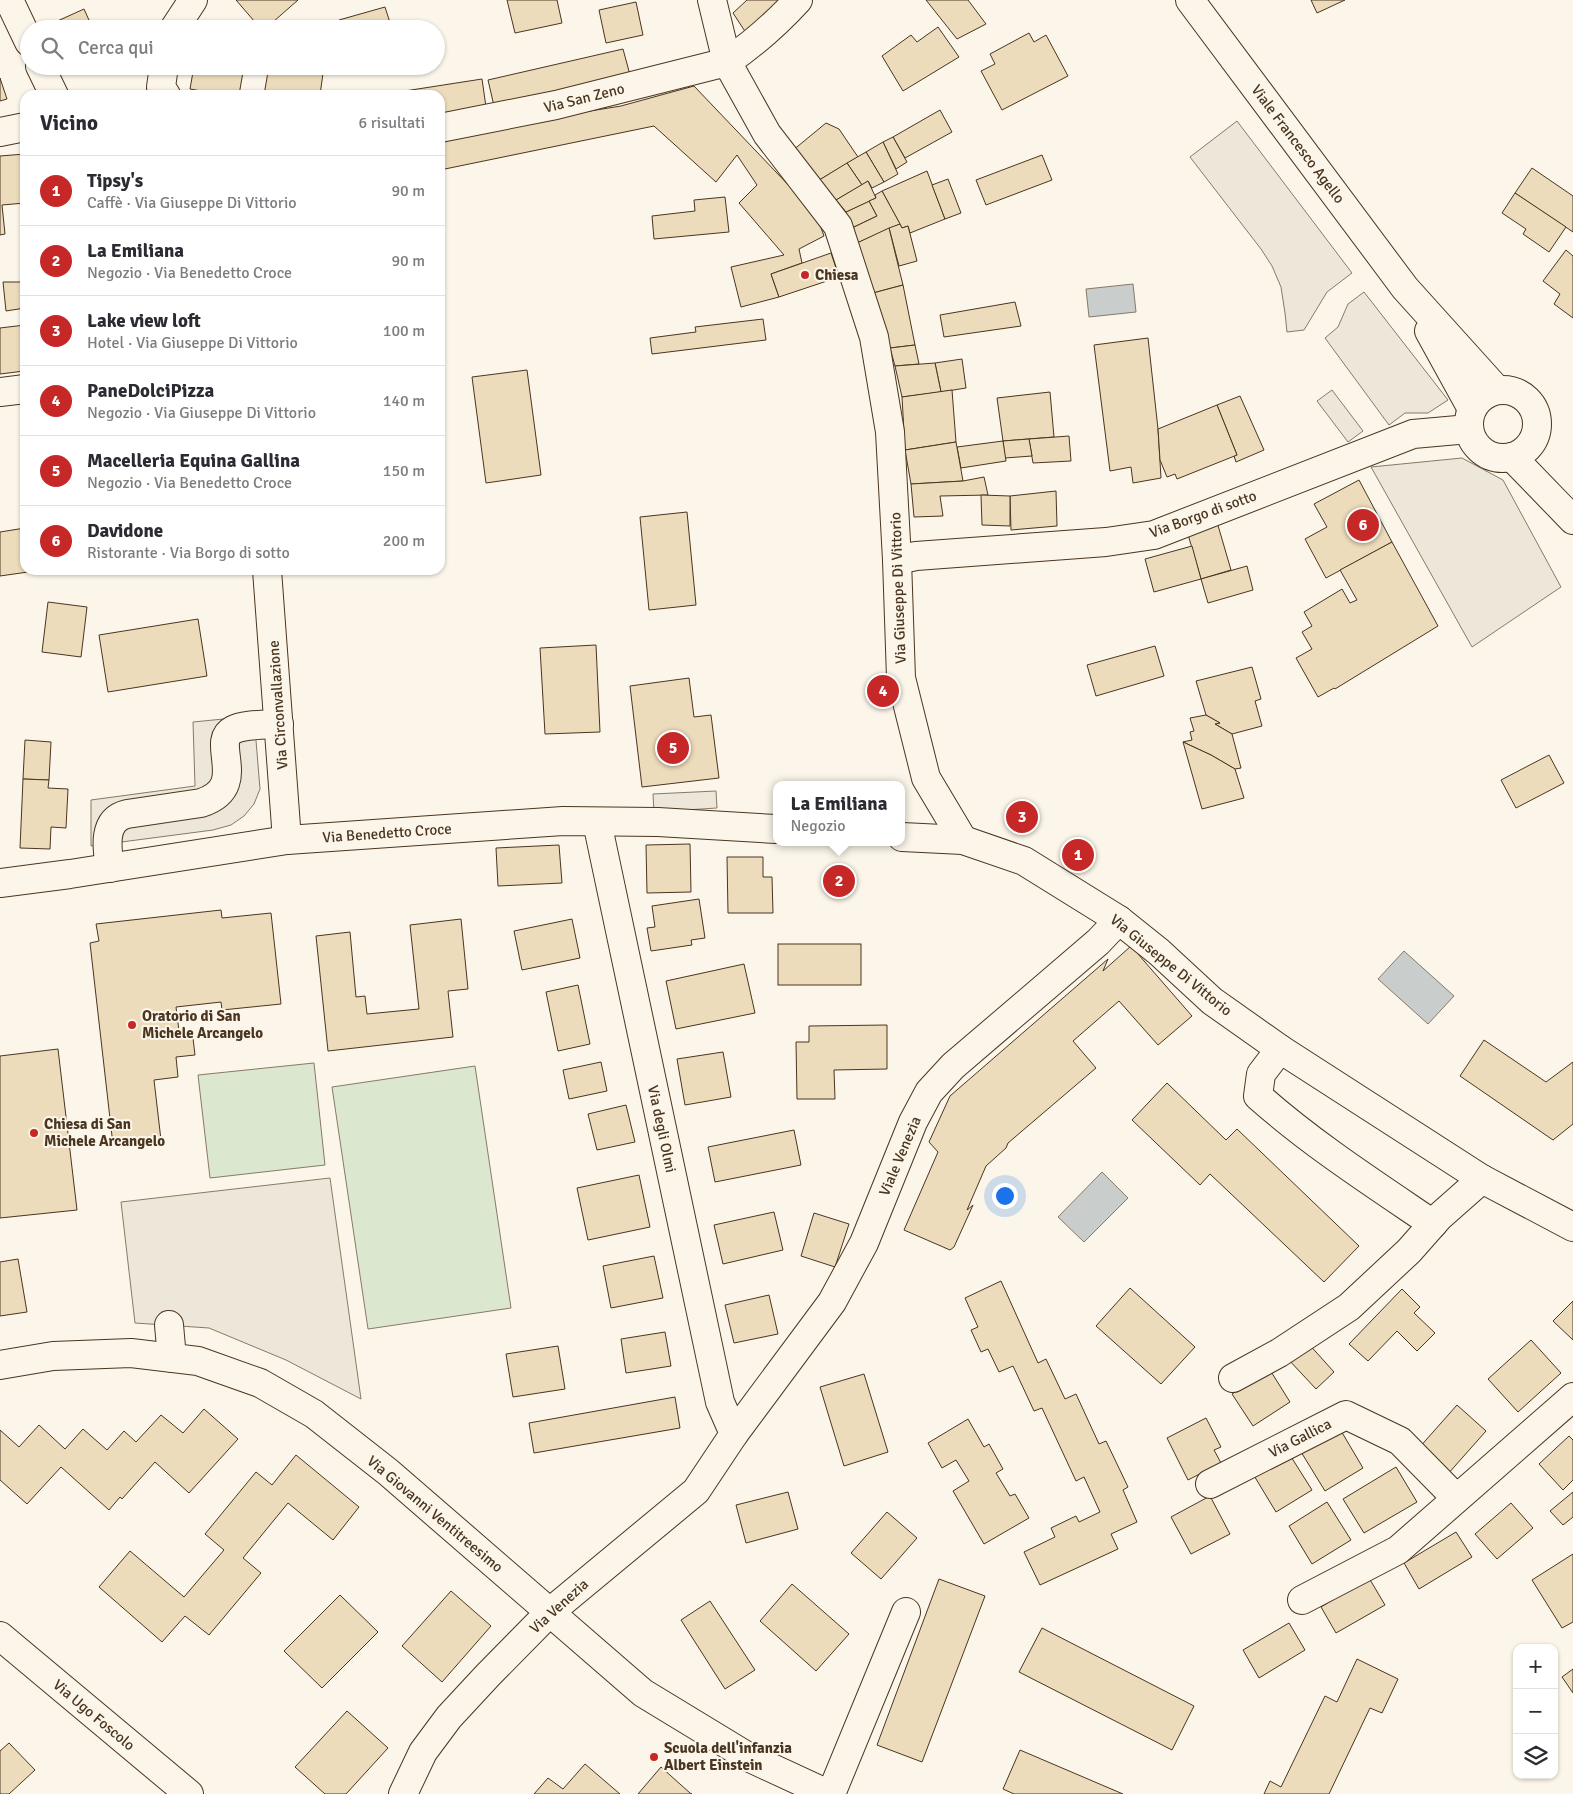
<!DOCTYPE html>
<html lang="it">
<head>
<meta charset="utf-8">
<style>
  :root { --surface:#fff; --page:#f2f2f3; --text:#2b2b33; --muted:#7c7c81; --line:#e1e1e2; --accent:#c62828 }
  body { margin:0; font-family:Signika,sans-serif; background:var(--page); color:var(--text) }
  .controls { position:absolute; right:15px; bottom:15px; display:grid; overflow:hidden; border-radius:10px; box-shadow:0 1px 4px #0004 }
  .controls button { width:45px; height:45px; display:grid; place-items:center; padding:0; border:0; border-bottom:1px solid var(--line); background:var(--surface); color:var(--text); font:25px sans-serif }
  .you { position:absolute; left:1004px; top:1195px; width:18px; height:18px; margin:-12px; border:4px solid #fff; border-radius:50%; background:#1a73e8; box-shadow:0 0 0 8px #1a73e833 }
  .badge { display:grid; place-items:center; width:32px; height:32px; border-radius:50%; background:var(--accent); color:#fff; font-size:16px; font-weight:700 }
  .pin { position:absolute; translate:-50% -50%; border:2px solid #fff; box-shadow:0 1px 5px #0006 }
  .popup { position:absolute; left:773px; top:781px; width:132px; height:65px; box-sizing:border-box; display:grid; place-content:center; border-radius:10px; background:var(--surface); filter:drop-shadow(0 1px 4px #0005); font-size:16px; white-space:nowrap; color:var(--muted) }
  .popup b { font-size:19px; color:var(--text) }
  .popup::after { content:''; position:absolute; left:50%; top:100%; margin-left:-10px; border:10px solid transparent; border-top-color:var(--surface) }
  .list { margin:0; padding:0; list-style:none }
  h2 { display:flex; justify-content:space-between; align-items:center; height:65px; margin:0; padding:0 20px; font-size:21px }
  h2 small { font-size:16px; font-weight:400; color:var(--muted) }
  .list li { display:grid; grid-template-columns:32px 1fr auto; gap:15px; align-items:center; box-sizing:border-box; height:70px; padding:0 20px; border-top:1px solid var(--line) }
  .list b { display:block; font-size:19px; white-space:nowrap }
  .list p { margin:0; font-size:16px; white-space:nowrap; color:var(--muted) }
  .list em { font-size:16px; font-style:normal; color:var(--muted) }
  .icon { flex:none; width:28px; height:28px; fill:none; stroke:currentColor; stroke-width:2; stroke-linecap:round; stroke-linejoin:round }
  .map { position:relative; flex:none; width:1573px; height:1794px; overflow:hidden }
  .search { position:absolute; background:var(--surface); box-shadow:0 1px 4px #0004; left:20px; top:20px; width:425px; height:55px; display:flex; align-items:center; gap:12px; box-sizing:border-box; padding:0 18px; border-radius:28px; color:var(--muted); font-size:19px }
  .panel { position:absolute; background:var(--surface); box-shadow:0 1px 4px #0004; left:20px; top:90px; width:425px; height:485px; border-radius:15px }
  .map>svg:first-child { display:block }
  .green { fill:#dce7d0; stroke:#887966 }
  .parking { fill:#ede7d9; stroke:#887966 }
  .water { fill:#c9cecd; stroke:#887966 }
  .building { fill:#ecdcbc; stroke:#4a3520 }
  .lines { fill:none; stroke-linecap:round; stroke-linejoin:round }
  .minor-casing { stroke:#4a3520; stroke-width:30 }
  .major-casing { stroke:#4a3520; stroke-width:30 }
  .minor { stroke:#fbf6e9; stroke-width:28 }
  .major { stroke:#fbf6e9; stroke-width:28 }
  .poi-dot { fill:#c62828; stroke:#fbf6e9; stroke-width:2 }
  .labels { text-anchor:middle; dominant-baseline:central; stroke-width:4; stroke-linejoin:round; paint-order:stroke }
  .street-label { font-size:15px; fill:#4a3520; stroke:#fbf6e9 }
  .poi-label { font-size:15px; font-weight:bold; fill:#4a3520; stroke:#fbf6e9; text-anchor:start }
</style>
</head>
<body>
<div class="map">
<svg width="1573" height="1794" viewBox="0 0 1573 1794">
  <rect width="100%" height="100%" fill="#fbf6e9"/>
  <!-- green -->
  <g class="green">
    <path d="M314,1063L325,1165L210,1178L198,1075Z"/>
    <path d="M475,1066L511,1308L368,1329L332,1087Z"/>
  </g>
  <!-- parking -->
  <g class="parking">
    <path d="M1237,121L1352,273L1327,292L1304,330L1287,332L1285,313L1281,287L1272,266L1261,249L1190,157Z"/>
    <path d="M1364,292L1448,400L1428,413H1405L1389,425L1325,338L1338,327L1348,304Z"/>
    <path d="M1332,390L1363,431L1348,442L1317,401Z"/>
    <path d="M1462,458L1503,480L1561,587L1472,647L1371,467Z"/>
    <path d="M254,716L260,789L254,804L244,816L231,825L213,830L91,846V800L195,786L193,722Z"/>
    <path d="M716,791L717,808L654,812L653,794Z"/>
    <path d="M330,1178L361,1399L286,1360L209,1328L135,1323L121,1202Z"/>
  </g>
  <!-- water -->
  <g class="water">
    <path d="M1133,284L1136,312L1089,317L1086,289Z"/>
    <path d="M1404,951L1454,996L1428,1024L1378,979Z"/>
    <path d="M1102,1172L1128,1198L1084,1242L1058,1217Z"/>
  </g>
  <!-- building -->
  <g class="building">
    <path d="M236,0H298L265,29H261Z"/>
    <path d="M507,0H557L562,23L515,33Z"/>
    <path d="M747,0H792L750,39L733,13Z"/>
    <path d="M926,0H968L986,24L957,39Z"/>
    <path d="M1311,0H1345L1317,13Z"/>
    <path d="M636,2L643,35L606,43L599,10Z"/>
    <path d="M385,7L392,29H342L339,20Z"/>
    <path d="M84,9L93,29H42V28Z"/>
    <path d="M938,27L959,57L903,91L882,56L911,35L917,42Z"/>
    <path d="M1029,33L1034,42L1046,35L1068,76L1002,110L981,71L995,64L990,54Z"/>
    <path d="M623,49L630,75L494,106L488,80Z"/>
    <path d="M194,66H244L239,95H223L190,89Z"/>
    <path d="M269,66H324L320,95H264Z"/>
    <path d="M0,78L7,99L0,101Z"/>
    <path d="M482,79L486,107L440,114V95H379Z"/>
    <path d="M694,86L816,214L824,236L799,249L802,263L771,274L779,297L741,307L731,267L784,255L739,203L757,185L737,155L716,182L654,126L440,170V138L481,134L509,124L621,106Z"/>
    <path d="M940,110L952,132L905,158L893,137Z"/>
    <path d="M826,123L839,129L858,157L816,182L792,151Z"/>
    <path d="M893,137L907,162L896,169L883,142Z"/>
    <path d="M883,142L898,174L884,182L866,152Z"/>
    <path d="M866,152L884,182L872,188L868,181L862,185L847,163Z"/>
    <path d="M25,154V203L2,205L5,234L0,235V156Z"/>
    <path d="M1042,155L1052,180L986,205L976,180Z"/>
    <path d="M847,163L862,185L836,200L846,212L869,201L877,216L852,228L816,182Z"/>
    <path d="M1532,168L1573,196V232L1515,193Z"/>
    <path d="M927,171L945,219L910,233L908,226L902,228L882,191Z"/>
    <path d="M948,179L961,213L945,219L932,185Z"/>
    <path d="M868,181L876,198L846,212L836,200Z"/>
    <path d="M882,191L900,224L857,243L852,228L877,216L869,201L876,198L875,195Z"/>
    <path d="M1515,193L1566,227L1549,252L1523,234L1526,229L1502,213Z"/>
    <path d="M725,197L729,232L654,239L652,216L695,211L694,200Z"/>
    <path d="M900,224L902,228L908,226L917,261L899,266L889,228Z"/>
    <path d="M889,228L903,285L873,293L857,243Z"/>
    <path d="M1566,250L1573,256V318L1554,304L1560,294L1543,281Z"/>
    <path d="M831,253L839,277L779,297L771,274Z"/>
    <path d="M3,282H25V308L6,311Z"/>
    <path d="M903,285L915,345L890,348L873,293Z"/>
    <path d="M1015,302L1021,326L944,337L940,315Z"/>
    <path d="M763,319L766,340L652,354L650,338L696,332L695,327Z"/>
    <path d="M25,325L24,371L0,374V328Z"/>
    <path d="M1148,338L1158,429L1161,478L1133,483L1131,467L1110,471L1094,345Z"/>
    <path d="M915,345L919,364L895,366L890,348Z"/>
    <path d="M962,359L966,388L941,392L935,363Z"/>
    <path d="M935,363L941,392L902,397L895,366Z"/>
    <path d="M527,370L541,475L486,483L472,377Z"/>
    <path d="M952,390L956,442L905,450L902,397Z"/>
    <path d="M1050,392L1054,437L1003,441L997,398Z"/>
    <path d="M1240,396L1264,450L1236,462L1234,456L1237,455L1217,405Z"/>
    <path d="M1217,405L1237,455L1177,479L1175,474L1167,477L1160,460L1158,429Z"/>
    <path d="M1069,436L1071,461L1033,463L1029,439Z"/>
    <path d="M1029,439L1032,456L1005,458L1003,441Z"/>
    <path d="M1003,441L1006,461L961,468L957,447Z"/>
    <path d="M956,442L963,481L911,484L905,450Z"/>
    <path d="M984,477L988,495L940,496L943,516L914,517L911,484L963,481Z"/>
    <path d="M1359,480L1392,542L1326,578L1305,539L1327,527L1314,504Z"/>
    <path d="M1056,491L1057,526L1011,530L1010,496Z"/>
    <path d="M981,495L1010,496V526L982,525Z"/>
    <path d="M687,512L696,605L649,610L640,517Z"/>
    <path d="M1217,522L1231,570L1201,579L1187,531Z"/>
    <path d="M25,528V570H42L0,576V532Z"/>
    <path d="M1392,542L1438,626L1335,689L1334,688L1318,697L1296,658L1312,649L1302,632L1312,626L1304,612L1342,589L1350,603L1357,600L1340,570Z"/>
    <path d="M1192,546L1201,579L1154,592L1145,559Z"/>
    <path d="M1247,566L1253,590L1208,603L1201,579Z"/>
    <path d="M48,602L87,607L81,657L42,652Z"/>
    <path d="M198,619L207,676L108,692L99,635Z"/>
    <path d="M596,645L600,732L545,734L540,648Z"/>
    <path d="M1155,646L1164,676L1096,696L1087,665Z"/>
    <path d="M1252,667L1261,699L1255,701L1262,726L1232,734L1215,724L1220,723L1206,715L1196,681Z"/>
    <path d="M689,678L694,717L711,715L719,778L642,787L630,686Z"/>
    <path d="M1206,715L1220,723L1215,724L1232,734L1241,768L1235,769L1211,755L1183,742L1192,740L1190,732L1194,731L1190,718Z"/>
    <path d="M25,740L51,742L49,780L23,779Z"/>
    <path d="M1183,742L1211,755L1235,769L1244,798L1202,809Z"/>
    <path d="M1549,755L1564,783L1516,808L1501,780Z"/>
    <path d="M23,779L49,780L48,788L68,789L66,828L51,827L50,849L20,848Z"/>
    <path d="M690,844L691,892L647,893L646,845Z"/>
    <path d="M559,845L562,883L498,886L496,848Z"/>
    <path d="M727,857H763V877H772L773,913H728Z"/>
    <path d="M699,899L705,938L691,940L692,945L651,951L647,928L655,927L652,906Z"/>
    <path d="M221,910L222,918L271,913L281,1004L222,1010L221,1002L176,1007L179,1031L192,1030L195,1055L176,1057L178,1077L154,1080L161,1140L113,1145L90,943L99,941L96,924Z"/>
    <path d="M461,919L468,989L448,991L453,1037L328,1051L316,936L350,932L356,997L365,996L367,1014L419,1009L410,925Z"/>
    <path d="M572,919L580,958L522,970L514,931Z"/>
    <rect x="778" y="944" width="83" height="41"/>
    <path d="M1131,946L1192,1016L1158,1045L1119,1001L1073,1041L1096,1068L1008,1143L1006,1148L986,1166L967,1210L973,1205L954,1247L950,1250L904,1230L938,1152L929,1142L950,1096L1108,959L1103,971Z"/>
    <path d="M744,964L755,1013L676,1029L666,981Z"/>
    <path d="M578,985L590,1044L558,1051L546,992Z"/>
    <path d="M887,1025V1069L834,1070L835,1099H797L796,1042H809V1026Z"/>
    <path d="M1484,1040L1546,1082L1573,1062V1124L1553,1140L1460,1076Z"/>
    <path d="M58,1049L77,1210L0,1218V1056Z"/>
    <path d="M723,1052L731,1097L685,1105L677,1059Z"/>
    <path d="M601,1062L607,1091L569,1099L563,1070Z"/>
    <path d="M1167,1083L1226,1140L1237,1129L1359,1246L1324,1282L1210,1174L1200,1185L1132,1120Z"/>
    <path d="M626,1105L635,1142L597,1150L588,1114Z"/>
    <path d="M794,1130L801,1165L715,1182L708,1147Z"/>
    <path d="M639,1175L650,1227L588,1240L577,1188Z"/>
    <path d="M774,1212L783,1250L723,1264L714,1225Z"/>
    <path d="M814,1213L849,1224L835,1267L801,1256Z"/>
    <path d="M654,1256L663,1298L611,1308L603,1266Z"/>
    <path d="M18,1259L27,1312L0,1316V1262Z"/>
    <path d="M1001,1281L1038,1363L1046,1359L1065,1399L1076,1394L1099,1444L1106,1441L1128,1487L1123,1490L1137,1522L1111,1534L1118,1549L1040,1585L1024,1552L1055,1537L1051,1528L1076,1516L1079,1522L1100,1512L1084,1477L1076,1481L1042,1408L1034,1411L1013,1366L999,1372L988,1349L981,1352L971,1330L978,1327L965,1298Z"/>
    <path d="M1130,1288L1195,1347L1161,1384L1096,1326Z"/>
    <path d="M1402,1289L1420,1307L1414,1313L1435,1333L1417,1351L1397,1331L1368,1361L1349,1344Z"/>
    <path d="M769,1295L778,1334L734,1343L725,1305Z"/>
    <path d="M1573,1301V1340L1553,1321Z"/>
    <path d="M665,1332L671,1366L626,1373L621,1339Z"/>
    <path d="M1531,1340L1561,1373L1518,1412L1488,1379Z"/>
    <path d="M1307,1342L1334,1372L1316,1389L1288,1359Z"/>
    <path d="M558,1346L565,1389L513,1397L506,1354Z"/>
    <path d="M1270,1370L1290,1402L1253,1426L1232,1394Z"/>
    <path d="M864,1374L888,1452L844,1466L820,1387Z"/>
    <path d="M675,1397L680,1428L534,1453L529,1423Z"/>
    <path d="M1457,1405L1486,1431L1447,1475L1418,1449Z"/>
    <path d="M204,1409L238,1439L189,1493L155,1462L122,1499L120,1497L109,1510L61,1467L27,1504L0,1480V1430L19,1447L39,1425L65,1449L83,1429L107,1450L124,1431L136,1442L161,1415L183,1433Z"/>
    <path d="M1206,1418L1221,1447L1214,1450L1221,1463L1188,1480L1167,1438Z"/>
    <path d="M968,1419L984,1447L989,1444L1003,1469L996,1473L1010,1496L1015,1494L1029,1518L984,1544L953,1491L969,1481L956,1460L942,1468L928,1443Z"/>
    <path d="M1337,1424L1363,1468L1325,1491L1298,1447Z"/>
    <path d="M1569,1436L1573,1440V1480L1563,1490L1539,1464Z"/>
    <path d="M1288,1452L1312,1490L1276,1512L1253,1474Z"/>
    <path d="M296,1455L359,1507L333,1540L288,1503L243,1558L261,1573L209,1635L185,1616L162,1642L99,1587L130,1551L184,1597L224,1550L205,1534L256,1472L272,1485Z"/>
    <path d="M1396,1467L1417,1502L1364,1533L1343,1499Z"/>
    <path d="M788,1492L798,1529L746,1543L736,1505Z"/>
    <path d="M1573,1492V1517L1563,1525L1550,1511Z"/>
    <path d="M1210,1496L1230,1534L1191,1554L1171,1517Z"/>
    <path d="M1327,1502L1351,1540L1312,1564L1289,1526Z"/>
    <path d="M1511,1503L1533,1528L1497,1559L1475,1534Z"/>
    <path d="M887,1512L917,1538L881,1579L851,1553Z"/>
    <path d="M1456,1532L1472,1557L1419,1589L1404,1563Z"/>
    <path d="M1573,1554V1622L1562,1628L1532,1580Z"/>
    <path d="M1369,1578L1385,1605L1336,1633L1321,1607Z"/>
    <path d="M939,1579L985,1596L922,1762L877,1745Z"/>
    <path d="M792,1584L849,1634L816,1671L760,1621Z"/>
    <path d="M451,1591L491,1626L442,1682L402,1646Z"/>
    <path d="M340,1595L378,1632L322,1688L284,1651Z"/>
    <path d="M710,1601L755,1670L725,1689L681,1620Z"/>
    <path d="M1289,1623L1305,1650L1259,1678L1243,1650Z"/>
    <path d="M1042,1628L1194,1706L1172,1750L1019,1672Z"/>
    <path d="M1357,1659L1398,1679L1382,1713L1370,1708L1329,1794H1264L1270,1781L1281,1787L1325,1696L1337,1702Z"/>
    <path d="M1573,1669V1693L1562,1677Z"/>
    <path d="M347,1711L388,1748L346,1794H325L295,1767Z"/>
    <path d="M9,1743L35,1770L9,1794H0V1751Z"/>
    <path d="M1020,1750L1123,1794H1014L1003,1789Z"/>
    <path d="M585,1764L620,1794H534L548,1778L563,1789Z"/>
    <path d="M661,1767L690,1793L692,1794H638Z"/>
  </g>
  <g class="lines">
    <defs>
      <g id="minor">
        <path d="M9,0L29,42"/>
        <path d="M712,0L727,62L767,134L838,226L874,337L890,432L897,560L901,678L926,778L963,840"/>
        <path d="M174,29L193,0"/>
        <path d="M40,66L54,95"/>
        <path d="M164,66L161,87L166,95"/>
        <path d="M440,128L556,105L727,62C753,44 776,24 798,0"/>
        <path d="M0,132L25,127"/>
        <path d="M0,392L25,389"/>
        <path d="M897,560L916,556L1106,542L1154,535L1413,434L1469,429"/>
        <path d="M267,570L287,840"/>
        <path d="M597,822L720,1402L734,1434"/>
        <path d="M902,837L963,840L1024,861L1119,920L1159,952L1212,1001L1280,1049L1482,1179L1573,1227"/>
        <path d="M110,868C107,849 102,820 127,814L201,803C251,787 209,742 233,730C244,724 266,725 279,724"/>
        <path d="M0,883L70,874L287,840L563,821L658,822L776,829"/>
        <path d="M1280,1049L1261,1074L1258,1096C1312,1144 1374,1184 1433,1224"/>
        <path d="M169,1325L172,1358"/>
        <path d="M0,1365L53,1356L131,1353L198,1361L260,1383L314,1414L388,1472L643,1693L750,1758L828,1794"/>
        <path d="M1233,1378L1279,1353L1349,1307L1409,1251L1439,1217L1482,1179"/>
        <path d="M1210,1484L1346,1415L1400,1441L1456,1498"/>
        <path d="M1302,1600L1398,1550L1573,1397"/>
        <path d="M0,1636L189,1794"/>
        <path d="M403,1794L423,1752L449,1717L488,1675L550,1612L696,1491L734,1434L832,1302L864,1243L913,1122L929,1092L953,1066L1098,942L1119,920"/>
        <path d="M831,1794L906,1612"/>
      </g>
      <g id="major">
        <path d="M1190,0L1405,288L1497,390"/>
        <path d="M1429,331L1472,409"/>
        <circle cx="1503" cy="424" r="34"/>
        <path d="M1512,457L1573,520"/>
      </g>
    </defs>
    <!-- minor casing -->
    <use href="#minor" class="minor-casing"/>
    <!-- major casing -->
    <use href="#major" class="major-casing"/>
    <!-- minor -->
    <use href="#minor" class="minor"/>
    <!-- major -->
    <use href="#major" class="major"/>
  </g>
  <!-- markers -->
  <g class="poi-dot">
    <circle cx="805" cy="275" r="5"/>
    <circle cx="132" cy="1025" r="5"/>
    <circle cx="34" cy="1133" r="5"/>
    <circle cx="654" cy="1757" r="5"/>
  </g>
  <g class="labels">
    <!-- street labels -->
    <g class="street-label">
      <text transform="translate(584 98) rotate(-14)">Via San Zeno</text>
      <text transform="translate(1298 144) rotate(53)">Viale Francesco Agello</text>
      <text transform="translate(1203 514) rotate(-20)">Via Borgo di sotto</text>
      <text transform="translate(898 588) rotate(-92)">Via Giuseppe Di Vittorio</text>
      <text transform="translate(278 705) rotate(-94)">Via Circonvallazione</text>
      <text transform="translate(387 833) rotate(-4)">Via Benedetto Croce</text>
      <text transform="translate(1171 965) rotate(39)">Via Giuseppe Di Vittorio</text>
      <text transform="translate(662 1129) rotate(78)">Via degli Olmi</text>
      <text transform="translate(900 1156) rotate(-67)">Viale Venezia</text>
      <text transform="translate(1300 1438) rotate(-27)">Via Gallica</text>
      <text transform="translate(435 1514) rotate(40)">Via Giovanni Ventitreesimo</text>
      <text transform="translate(559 1606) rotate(-42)">Via Venezia</text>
      <text transform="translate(94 1715) rotate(40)">Via Ugo Foscolo</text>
    </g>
    <!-- poi labels -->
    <g class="poi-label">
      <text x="815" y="275">Chiesa</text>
      <text x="142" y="1016">Oratorio di San<tspan x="142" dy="17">Michele Arcangelo</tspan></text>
      <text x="44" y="1124">Chiesa di San<tspan x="44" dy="17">Michele Arcangelo</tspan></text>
      <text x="664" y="1748">Scuola dell'infanzia<tspan x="664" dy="17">Albert Einstein</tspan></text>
    </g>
  </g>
</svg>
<div class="controls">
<button>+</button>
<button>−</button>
<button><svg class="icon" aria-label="layers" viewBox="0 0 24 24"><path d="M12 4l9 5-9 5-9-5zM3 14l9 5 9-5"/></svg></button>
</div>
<div class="you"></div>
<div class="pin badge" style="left:1078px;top:855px">1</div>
<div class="pin badge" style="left:839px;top:881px">2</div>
<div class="popup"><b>La Emiliana</b>Negozio</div>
<div class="pin badge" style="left:1022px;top:817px">3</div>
<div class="pin badge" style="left:883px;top:691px">4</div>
<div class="pin badge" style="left:673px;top:748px">5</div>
<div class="pin badge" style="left:1363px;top:525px">6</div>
<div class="search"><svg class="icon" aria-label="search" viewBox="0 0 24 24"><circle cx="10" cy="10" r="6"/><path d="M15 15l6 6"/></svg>Cerca qui</div>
<section class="panel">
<h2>Vicino<small>6 risultati</small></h2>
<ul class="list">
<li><span class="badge">1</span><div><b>Tipsy's</b><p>Caffè · Via Giuseppe Di Vittorio</p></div><em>90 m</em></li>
<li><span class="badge">2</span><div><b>La Emiliana</b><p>Negozio · Via Benedetto Croce</p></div><em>90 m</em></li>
<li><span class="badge">3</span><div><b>Lake view loft</b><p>Hotel · Via Giuseppe Di Vittorio</p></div><em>100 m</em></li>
<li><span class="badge">4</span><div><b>PaneDolciPizza</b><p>Negozio · Via Giuseppe Di Vittorio</p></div><em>140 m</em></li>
<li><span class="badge">5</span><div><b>Macelleria Equina Gallina</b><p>Negozio · Via Benedetto Croce</p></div><em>150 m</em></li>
<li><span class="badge">6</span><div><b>Davidone</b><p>Ristorante · Via Borgo di sotto</p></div><em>200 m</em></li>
</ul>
</section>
</div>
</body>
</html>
